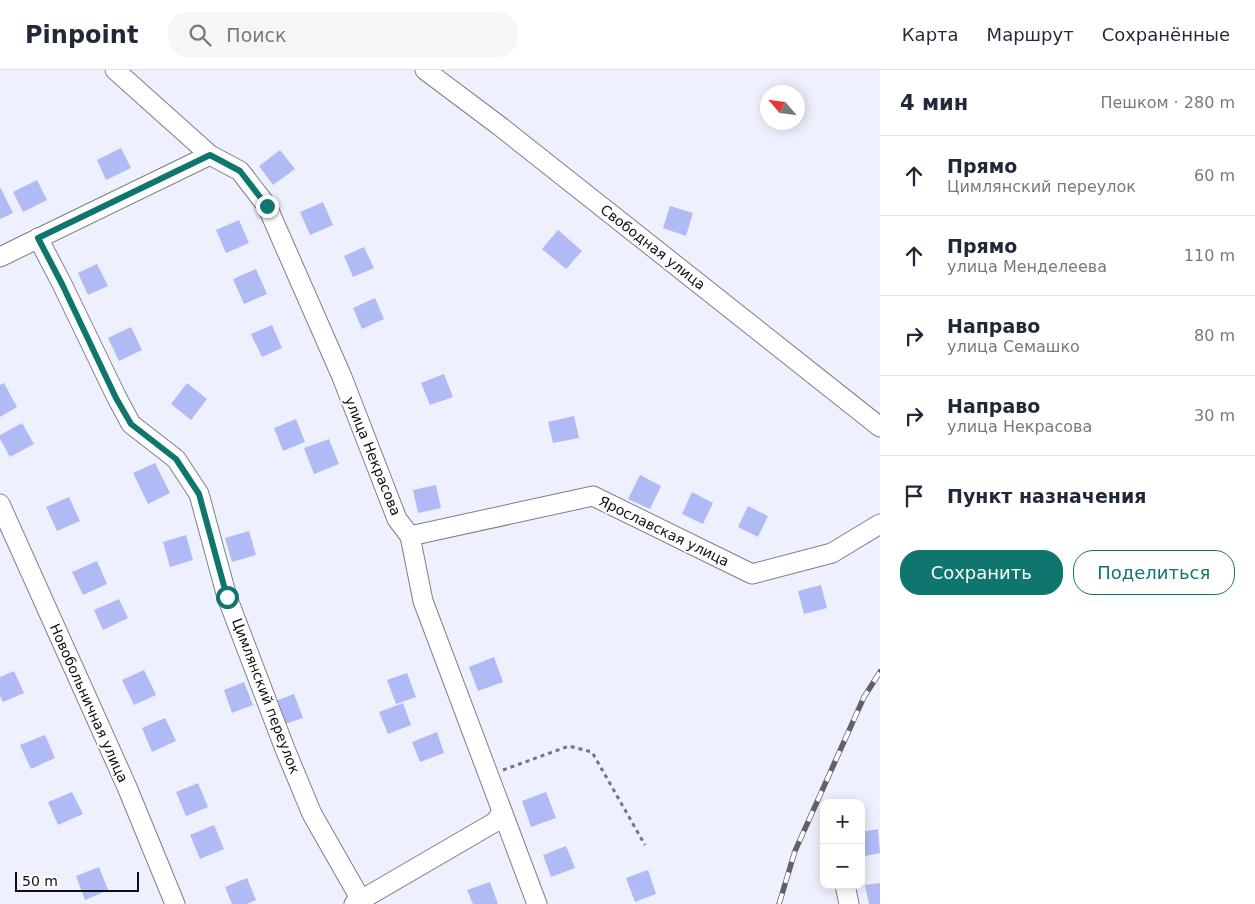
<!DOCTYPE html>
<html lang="ru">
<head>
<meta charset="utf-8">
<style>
  :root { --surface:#fff; --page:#f6f6f7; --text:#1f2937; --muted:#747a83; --line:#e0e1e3; --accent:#0f766e }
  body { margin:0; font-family:"DejaVu Sans",sans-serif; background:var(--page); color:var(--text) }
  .controls { position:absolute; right:15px; bottom:15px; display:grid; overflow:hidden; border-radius:10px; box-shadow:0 2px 12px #0003 }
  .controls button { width:45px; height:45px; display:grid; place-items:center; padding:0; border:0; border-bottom:1px solid var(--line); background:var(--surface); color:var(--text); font:25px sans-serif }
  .compass { position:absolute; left:760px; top:15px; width:45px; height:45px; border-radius:50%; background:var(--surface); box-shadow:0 2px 12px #0003; rotate:298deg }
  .scale { position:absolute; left:15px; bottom:12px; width:124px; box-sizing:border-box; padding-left:5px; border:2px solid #0e0f13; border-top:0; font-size:14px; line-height:18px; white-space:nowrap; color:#0e0f13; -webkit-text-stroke:4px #fff; paint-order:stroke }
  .stop { position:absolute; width:15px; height:15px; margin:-11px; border:4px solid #0f766e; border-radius:50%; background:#fff }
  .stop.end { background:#0f766e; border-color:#fff; box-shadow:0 1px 5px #0008 }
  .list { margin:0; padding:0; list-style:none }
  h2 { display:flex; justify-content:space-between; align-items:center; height:65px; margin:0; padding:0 20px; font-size:21px }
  h2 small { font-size:16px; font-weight:400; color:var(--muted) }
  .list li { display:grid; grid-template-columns:32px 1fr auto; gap:15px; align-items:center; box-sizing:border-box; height:80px; padding:0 20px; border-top:1px solid var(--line) }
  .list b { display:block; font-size:19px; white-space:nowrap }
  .list p { margin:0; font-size:16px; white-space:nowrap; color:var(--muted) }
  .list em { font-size:16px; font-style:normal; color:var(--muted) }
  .actions { display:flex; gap:10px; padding:15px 20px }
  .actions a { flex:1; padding:11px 0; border:1px solid var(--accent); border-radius:20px; text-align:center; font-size:18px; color:var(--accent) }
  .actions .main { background:var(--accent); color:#fff }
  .icon { flex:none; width:28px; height:28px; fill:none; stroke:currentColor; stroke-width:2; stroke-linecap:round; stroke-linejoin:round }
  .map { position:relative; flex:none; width:880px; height:834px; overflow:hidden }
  header { display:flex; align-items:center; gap:30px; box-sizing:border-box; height:70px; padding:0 25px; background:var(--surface); border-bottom:1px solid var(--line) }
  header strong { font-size:24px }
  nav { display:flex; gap:28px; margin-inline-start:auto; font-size:18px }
  .search { width:350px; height:45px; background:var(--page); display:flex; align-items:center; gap:12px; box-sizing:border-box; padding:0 18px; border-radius:20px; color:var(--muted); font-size:19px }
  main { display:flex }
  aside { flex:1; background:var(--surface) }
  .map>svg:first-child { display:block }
  .building { fill:#b0baf5 }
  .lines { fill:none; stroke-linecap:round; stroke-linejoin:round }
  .minor-casing { stroke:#7d7f89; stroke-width:21 }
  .path { stroke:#74767e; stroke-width:3; stroke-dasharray:4 4; stroke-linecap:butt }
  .minor { stroke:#fff; stroke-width:19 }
  .rail-casing { stroke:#606268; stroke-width:5.5 }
  .rail { stroke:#fff; stroke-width:4; stroke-dasharray:11; stroke-linecap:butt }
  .route { stroke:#0f766e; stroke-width:6 }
  .labels { text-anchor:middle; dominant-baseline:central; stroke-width:4; stroke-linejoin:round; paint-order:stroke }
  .street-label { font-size:14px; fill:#0e0f13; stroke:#fff }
</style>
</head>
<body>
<header>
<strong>Pinpoint</strong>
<div class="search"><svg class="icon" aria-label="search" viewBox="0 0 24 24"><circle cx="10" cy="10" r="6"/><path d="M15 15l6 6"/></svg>Поиск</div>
<nav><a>Карта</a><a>Маршрут</a><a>Сохранённые</a></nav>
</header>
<main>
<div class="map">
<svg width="880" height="834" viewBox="0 0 880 834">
  <rect width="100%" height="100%" fill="#eef1fd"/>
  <!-- building -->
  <g class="building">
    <path d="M121,78L131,98L106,110L97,90Z"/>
    <path d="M280,80L295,99L273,115L259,96Z"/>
    <path d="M37,110L47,130L23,142L13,122Z"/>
    <path d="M0,117L13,143L0,149Z"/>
    <path d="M323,132L333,155L310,165L300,142Z"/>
    <path d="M670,136L693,143L686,166L663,158Z"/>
    <path d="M239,150L249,173L226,183L216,160Z"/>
    <path d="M558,160L582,181L566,199L542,179Z"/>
    <path d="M364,177L374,198L353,207L344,186Z"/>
    <path d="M97,194L108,216L88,225L78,203Z"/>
    <path d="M256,199L267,224L244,234L233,209Z"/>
    <path d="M375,228L384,249L362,259L353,238Z"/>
    <path d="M272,255L282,278L262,287L251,264Z"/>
    <path d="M131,257L142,280L119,291L108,268Z"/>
    <path d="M444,304L453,327L430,335L421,313Z"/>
    <path d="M4,313L17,337L0,347V315Z"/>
    <path d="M187,313L207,329L191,350L171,334Z"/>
    <path d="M574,346L579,368L553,373L548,352Z"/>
    <path d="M296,349L305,372L283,381L274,358Z"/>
    <path d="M22,353L34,374L10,387L0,369V365Z"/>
    <path d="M329,369L339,394L314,404L304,378Z"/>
    <path d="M155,393L170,423L148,434L133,403Z"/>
    <path d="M640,405L661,416L650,439L628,429Z"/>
    <path d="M436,415L441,438L418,443L413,420Z"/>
    <path d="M692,422L713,433L703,454L682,444Z"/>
    <path d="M69,427L80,451L57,461L46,437Z"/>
    <path d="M748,436L768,446L758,467L738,457Z"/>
    <path d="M249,461L256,485L232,492L225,468Z"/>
    <path d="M186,465L193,490L170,497L163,472Z"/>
    <path d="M97,491L107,514L83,525L72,502Z"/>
    <path d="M821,515L827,538L804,544L798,521Z"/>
    <path d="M119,529L128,548L103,560L94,540Z"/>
    <path d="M494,587L503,612L478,621L469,597Z"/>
    <path d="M144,600L156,625L134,635L122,610Z"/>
    <path d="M14,601L24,623L3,632L0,626V607Z"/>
    <path d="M407,603L416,627L396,634L387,610Z"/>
    <path d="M244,612L253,635L232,643L224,620Z"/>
    <path d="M294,624L303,648L282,655L273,632Z"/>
    <path d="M403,633L411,655L388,664L379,642Z"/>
    <path d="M165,648L176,671L152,682L142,658Z"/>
    <path d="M437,662L444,683L420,692L412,672Z"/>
    <path d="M45,665L55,688L31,699L20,675Z"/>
    <path d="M198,713L208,737L186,746L176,722Z"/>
    <path d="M72,722L83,744L58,755L48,732Z"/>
    <path d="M546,722L556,748L531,757L522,731Z"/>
    <path d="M214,755L224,779L200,789L190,765Z"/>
    <path d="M878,759L880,783L861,787V762Z"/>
    <path d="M566,776L575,798L551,807L543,785Z"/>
    <path d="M99,797L108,820L85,830L76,806Z"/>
    <path d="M648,800L656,824L635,832L626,808Z"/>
    <path d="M247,808L256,830L247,834H232L225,817Z"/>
    <path d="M490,812L498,834H473L467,820Z"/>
    <path d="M880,813V834H869L865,815Z"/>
  </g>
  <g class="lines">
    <defs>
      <g id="minor">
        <path d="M115,0L210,85L240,101L267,136L342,307L397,449L410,466L423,531L537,834"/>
        <path d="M425,0L501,57L880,357"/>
        <path d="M38,168L62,214L117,328L131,354L176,389L199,424L227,527L285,679L312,744L361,830"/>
        <path d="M0,187L210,85"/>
        <path d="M0,434L127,717L175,834"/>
        <path d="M410,466L593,426L752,504L832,483L880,454"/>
        <path d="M845,815L849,834"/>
        <path d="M354,834L495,752L502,742"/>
      </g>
    </defs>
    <!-- minor casing -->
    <use href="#minor" class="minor-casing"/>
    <!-- path -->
    <path class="path" d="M503,700L569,676L592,682L645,775"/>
    <!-- minor -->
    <use href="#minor" class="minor"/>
    <defs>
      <path id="rail" d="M779,834L795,781L864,627L880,602"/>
    </defs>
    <!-- rail casing -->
    <use href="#rail" class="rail-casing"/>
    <!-- rail -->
    <use href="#rail" class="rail"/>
  </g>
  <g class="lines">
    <!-- route -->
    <path class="route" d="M227,527L199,424L176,389L131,354L116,328L62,214L38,168L210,85L240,101L267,136"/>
  </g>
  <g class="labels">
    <!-- street labels -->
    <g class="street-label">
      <text transform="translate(653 177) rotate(38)">Свободная улица</text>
      <text transform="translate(373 386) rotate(68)">улица Некрасова</text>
      <text transform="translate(664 461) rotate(26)">Ярославская улица</text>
      <text transform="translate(266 626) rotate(69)">Цимлянский переулок</text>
      <text transform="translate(89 633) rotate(66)">Новобольничная улица</text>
    </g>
  </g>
</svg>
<div class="controls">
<button>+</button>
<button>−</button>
</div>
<svg class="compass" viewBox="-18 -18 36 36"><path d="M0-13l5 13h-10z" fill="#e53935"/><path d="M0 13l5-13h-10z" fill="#747a83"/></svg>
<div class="scale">50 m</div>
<div class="stop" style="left:227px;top:527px"></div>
<div class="stop end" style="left:267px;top:136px"></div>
</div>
<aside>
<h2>4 мин<small>Пешком · 280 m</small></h2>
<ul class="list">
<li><svg class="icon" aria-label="ahead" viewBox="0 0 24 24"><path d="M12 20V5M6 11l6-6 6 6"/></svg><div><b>Прямо</b><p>Цимлянский переулок</p></div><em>60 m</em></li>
<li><svg class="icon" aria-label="ahead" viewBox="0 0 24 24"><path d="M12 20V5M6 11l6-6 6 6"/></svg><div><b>Прямо</b><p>улица Менделеева</p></div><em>110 m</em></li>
<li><svg class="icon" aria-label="right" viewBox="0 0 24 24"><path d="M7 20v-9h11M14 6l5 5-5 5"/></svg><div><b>Направо</b><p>улица Семашко</p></div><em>80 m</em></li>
<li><svg class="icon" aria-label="right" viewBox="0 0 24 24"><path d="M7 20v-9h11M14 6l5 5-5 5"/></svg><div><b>Направо</b><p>улица Некрасова</p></div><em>30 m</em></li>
<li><svg class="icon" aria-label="arrive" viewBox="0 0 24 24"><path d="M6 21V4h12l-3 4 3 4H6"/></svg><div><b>Пункт назначения</b></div></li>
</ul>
<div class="actions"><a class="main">Сохранить</a><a>Поделиться</a></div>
</aside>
</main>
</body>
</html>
